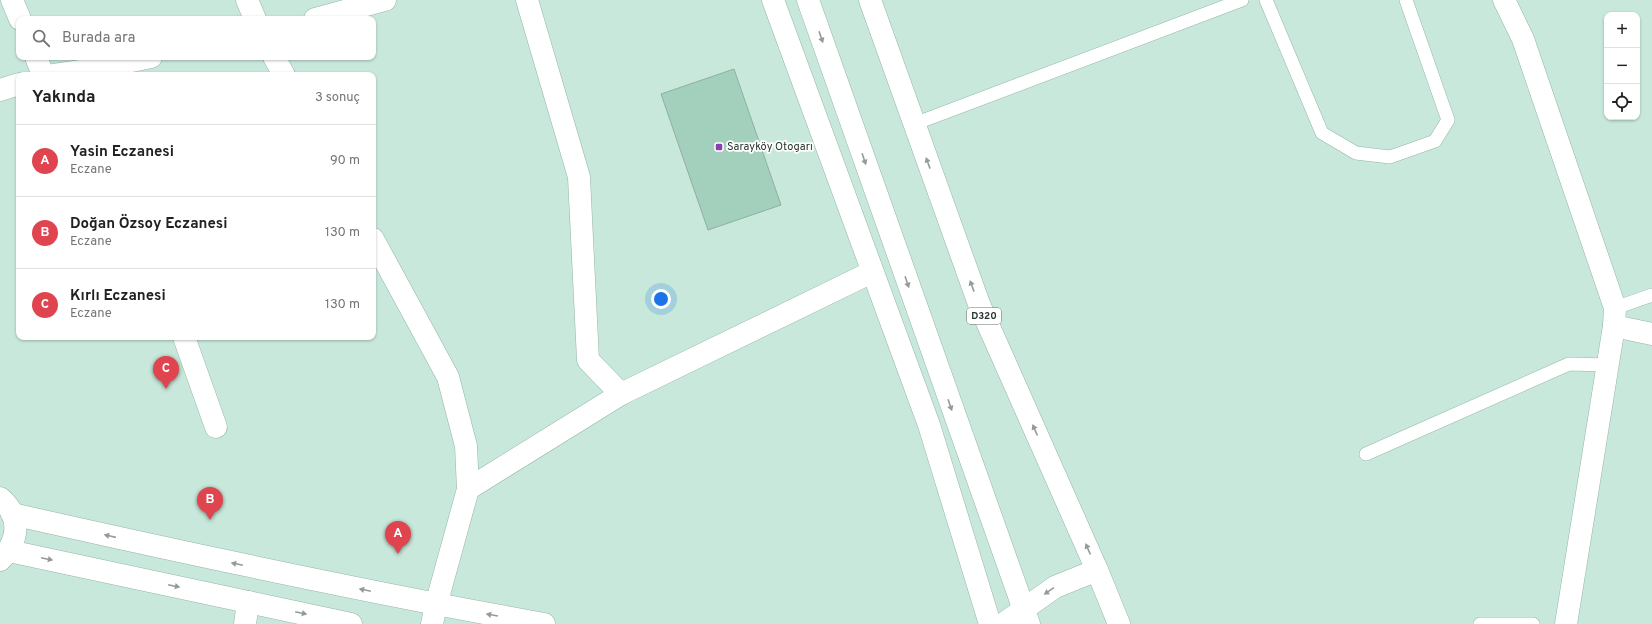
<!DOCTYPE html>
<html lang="tr">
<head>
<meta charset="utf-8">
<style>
  :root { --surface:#fff; --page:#f6f6f6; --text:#202124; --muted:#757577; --line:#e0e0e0; --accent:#0f766e }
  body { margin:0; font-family:Overpass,sans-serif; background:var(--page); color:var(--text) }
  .controls { position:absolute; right:12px; top:12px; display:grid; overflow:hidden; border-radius:8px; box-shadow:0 1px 3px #0004 }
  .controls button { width:36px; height:36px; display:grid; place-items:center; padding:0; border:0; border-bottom:1px solid var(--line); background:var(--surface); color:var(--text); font:20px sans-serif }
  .you { position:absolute; left:661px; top:299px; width:14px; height:14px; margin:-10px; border:3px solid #fff; border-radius:50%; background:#1a73e8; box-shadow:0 0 0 6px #1a73e833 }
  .badge { display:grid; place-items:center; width:26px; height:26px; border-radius:50%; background:var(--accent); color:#fff; font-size:13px; font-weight:700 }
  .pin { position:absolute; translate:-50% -33px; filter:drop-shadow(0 1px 2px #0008) }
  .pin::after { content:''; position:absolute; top:21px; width:14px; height:12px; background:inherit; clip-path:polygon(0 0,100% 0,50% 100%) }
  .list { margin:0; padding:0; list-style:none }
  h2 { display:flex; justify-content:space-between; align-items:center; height:52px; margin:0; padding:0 16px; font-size:17px }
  h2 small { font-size:13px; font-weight:400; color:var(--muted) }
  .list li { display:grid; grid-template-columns:26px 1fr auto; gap:12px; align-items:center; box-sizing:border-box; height:72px; padding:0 16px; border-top:1px solid var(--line) }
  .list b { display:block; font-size:15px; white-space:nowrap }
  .list p { margin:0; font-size:13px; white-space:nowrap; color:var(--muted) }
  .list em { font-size:13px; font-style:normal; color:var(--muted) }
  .icon { flex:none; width:22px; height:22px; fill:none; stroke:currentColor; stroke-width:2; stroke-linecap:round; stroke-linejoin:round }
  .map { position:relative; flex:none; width:1652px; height:624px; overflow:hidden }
  .search { position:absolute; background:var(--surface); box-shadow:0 1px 3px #0004; left:16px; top:16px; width:360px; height:44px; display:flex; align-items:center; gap:10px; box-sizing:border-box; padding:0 14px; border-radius:8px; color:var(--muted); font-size:15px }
  .panel { position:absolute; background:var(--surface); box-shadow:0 1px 3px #0004; left:16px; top:72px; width:360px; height:268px; border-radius:8px }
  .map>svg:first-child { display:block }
  .building { fill:#a2d0bd; stroke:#90afa2 }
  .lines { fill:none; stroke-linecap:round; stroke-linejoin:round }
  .lane-casing { stroke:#95b5a8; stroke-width:14 }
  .street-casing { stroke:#95b5a8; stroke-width:23 }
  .secondary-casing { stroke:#95b5a8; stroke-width:23 }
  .highway-casing { stroke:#95b5a8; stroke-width:23 }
  .lane { stroke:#fff; stroke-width:13 }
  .street { stroke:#fff; stroke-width:22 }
  .secondary { stroke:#fff; stroke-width:22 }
  .highway { stroke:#fff; stroke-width:22 }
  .oneway { fill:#949a97 }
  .poi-dot { fill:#8c3fb0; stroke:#fff; stroke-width:1.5 }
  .labels { text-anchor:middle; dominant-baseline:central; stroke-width:3.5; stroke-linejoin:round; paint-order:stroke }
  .shield { fill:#fff; stroke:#68726d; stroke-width:1 }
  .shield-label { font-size:10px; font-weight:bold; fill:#28352f }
  .poi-label { font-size:11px; fill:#28352f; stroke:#fff; text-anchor:start }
</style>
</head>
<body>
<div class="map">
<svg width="1652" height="624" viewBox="0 0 1652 624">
  <rect width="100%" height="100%" fill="#c7e8da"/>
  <!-- building -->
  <path class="building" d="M734,69L781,205L708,230L661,94Z"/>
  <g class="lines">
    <defs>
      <g id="lane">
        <path d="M1266,0L1322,133L1356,153L1390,157L1435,141L1448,120L1406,0"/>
        <path d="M914,124L1242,0"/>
        <path d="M1615,308L1652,295"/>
        <path d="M1366,454L1569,364L1608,365"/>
        <path d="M1480,624H1533"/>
      </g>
      <g id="street">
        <path d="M12,0L20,19"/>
        <path d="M247,0L255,19"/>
        <path d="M527,0L579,177L588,360L621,394"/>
        <path d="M773,0L929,425L990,624"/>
        <path d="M1504,0L1523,39L1615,308L1614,326L1566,624"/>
        <path d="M315,19L385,0"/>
        <path d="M36,57L43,75"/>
        <path d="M274,57L284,75"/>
        <path d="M54,75L88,70L151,57"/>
        <path d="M0,90L19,84"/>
        <path d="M373,239L448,377L466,446L468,489L436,605L432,624"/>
        <path d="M1614,326L1652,334"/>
        <path d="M184,337L216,427"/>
        <path d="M468,489L621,394L872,272"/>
        <path d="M245,624L248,602"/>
      </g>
      <g id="secondary">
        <path d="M0,498C22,517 19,541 0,560"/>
        <path d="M12,514C189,554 366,592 544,624"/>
        <path d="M9,551L351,624"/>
        <path d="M1003,624L1055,587L1097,570"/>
      </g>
      <g id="highway">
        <path d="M808,0L1029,624"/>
        <path d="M870,0L979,304L1097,570L1119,624"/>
      </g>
    </defs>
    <!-- lane casing -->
    <use href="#lane" class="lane-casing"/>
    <!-- street casing -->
    <use href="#street" class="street-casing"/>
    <!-- secondary casing -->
    <use href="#secondary" class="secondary-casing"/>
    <!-- highway casing -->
    <use href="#highway" class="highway-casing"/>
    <!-- lane -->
    <use href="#lane" class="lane"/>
    <!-- street -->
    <use href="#street" class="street"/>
    <!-- secondary -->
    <use href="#secondary" class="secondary"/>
    <!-- highway -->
    <use href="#highway" class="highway"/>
  </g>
  <!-- one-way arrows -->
  <defs><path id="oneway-solid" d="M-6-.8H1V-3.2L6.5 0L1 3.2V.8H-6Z"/></defs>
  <g class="oneway">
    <use href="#oneway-solid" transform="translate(821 37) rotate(71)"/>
    <use href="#oneway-solid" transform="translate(864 159) rotate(71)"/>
    <use href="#oneway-solid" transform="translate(928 163) rotate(-110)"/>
    <use href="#oneway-solid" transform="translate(907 282) rotate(71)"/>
    <use href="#oneway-solid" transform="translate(972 286) rotate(-110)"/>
    <use href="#oneway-solid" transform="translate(950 405) rotate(71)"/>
    <use href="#oneway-solid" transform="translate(1035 430) rotate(-114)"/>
    <use href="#oneway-solid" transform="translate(110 536) rotate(-167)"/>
    <use href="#oneway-solid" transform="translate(1088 549) rotate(-114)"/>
    <use href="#oneway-solid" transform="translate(47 559) rotate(12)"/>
    <use href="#oneway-solid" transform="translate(237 564) rotate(-168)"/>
    <use href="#oneway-solid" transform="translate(174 586) rotate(12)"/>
    <use href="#oneway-solid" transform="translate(365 590) rotate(-168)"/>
    <use href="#oneway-solid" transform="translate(1049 591) rotate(145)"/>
    <use href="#oneway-solid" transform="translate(301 613) rotate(12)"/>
    <use href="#oneway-solid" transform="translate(492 615) rotate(-170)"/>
  </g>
  <!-- markers -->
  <rect class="poi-dot" x="715" y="143" width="8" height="8" rx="2"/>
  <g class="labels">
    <!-- shield labels -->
    <rect class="shield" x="967" y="308" width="34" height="16" rx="3"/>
    <g class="shield-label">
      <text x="984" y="316">D320</text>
    </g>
    <!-- poi labels -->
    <g class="poi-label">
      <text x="727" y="147">Sarayköy Otogarı</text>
    </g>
  </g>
</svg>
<div class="controls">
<button>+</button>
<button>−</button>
<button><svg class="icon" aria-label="locate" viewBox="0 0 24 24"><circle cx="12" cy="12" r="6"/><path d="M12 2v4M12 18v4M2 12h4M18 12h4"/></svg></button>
</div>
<div class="you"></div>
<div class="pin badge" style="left:398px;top:554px;background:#e0444e">A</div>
<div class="pin badge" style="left:210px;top:520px;background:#e0444e">B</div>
<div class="pin badge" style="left:166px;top:389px;background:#e0444e">C</div>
<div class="search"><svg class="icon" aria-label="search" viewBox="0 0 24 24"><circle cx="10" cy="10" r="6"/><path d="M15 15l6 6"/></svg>Burada ara</div>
<section class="panel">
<h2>Yakında<small>3 sonuç</small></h2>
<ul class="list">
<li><span class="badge" style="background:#e0444e">A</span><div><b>Yasin Eczanesi</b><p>Eczane</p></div><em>90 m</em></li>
<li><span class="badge" style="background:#e0444e">B</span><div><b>Doğan Özsoy Eczanesi</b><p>Eczane</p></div><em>130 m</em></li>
<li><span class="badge" style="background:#e0444e">C</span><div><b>Kırlı Eczanesi</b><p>Eczane</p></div><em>130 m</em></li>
</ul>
</section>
</div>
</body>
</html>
